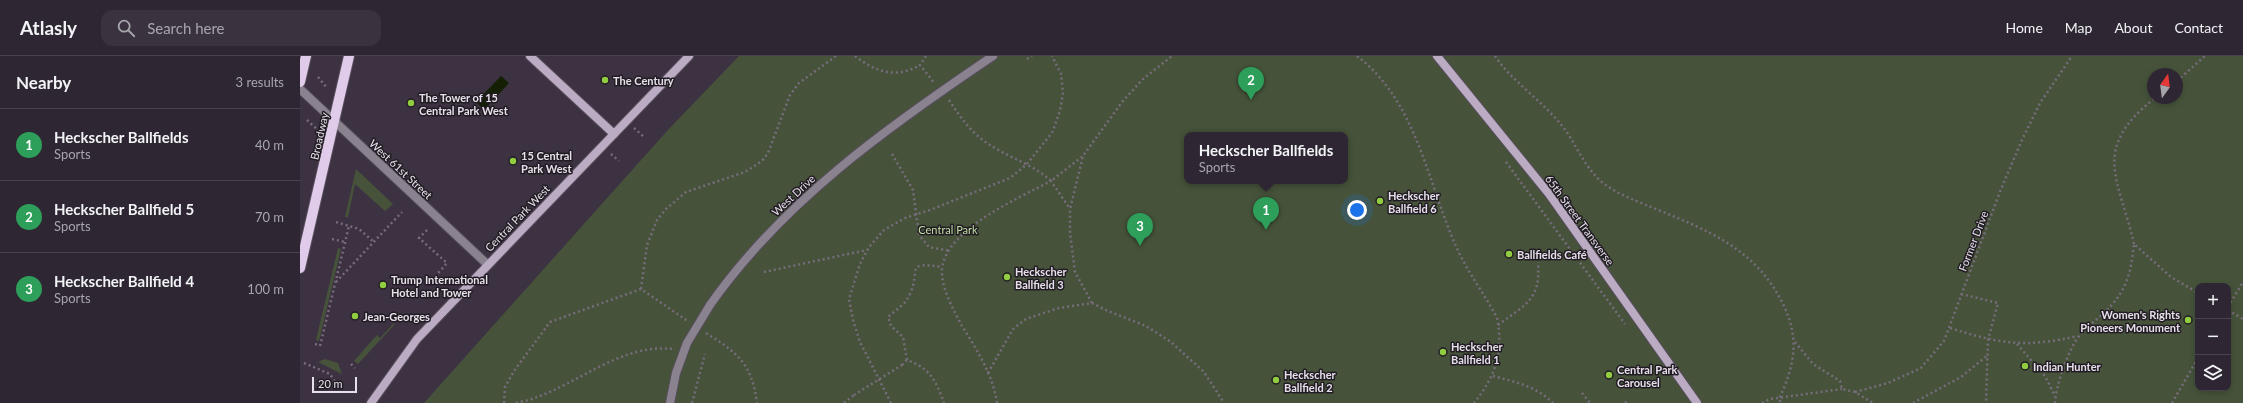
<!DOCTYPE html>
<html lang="en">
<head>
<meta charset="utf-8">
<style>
  :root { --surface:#2e2632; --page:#3a323e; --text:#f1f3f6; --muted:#a7a5ac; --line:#49434d; --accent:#db2777 }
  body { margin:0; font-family:Lato,sans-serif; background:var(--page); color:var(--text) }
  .controls { position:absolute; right:12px; bottom:12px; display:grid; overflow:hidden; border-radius:8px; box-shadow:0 2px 6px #0003 }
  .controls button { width:36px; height:36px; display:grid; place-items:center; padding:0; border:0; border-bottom:1px solid var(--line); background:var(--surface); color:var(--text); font:20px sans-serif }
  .compass { position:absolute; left:1847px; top:12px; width:36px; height:36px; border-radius:50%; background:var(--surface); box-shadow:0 2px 6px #0003; rotate:14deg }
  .scale { position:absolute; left:12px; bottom:10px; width:45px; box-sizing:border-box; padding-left:4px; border:2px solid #e7e0eb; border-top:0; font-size:11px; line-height:14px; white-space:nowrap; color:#e7e0eb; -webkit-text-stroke:3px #211c23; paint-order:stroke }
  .you { position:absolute; left:1057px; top:154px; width:14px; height:14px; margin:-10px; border:3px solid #fff; border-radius:50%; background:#1a73e8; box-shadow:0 0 0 6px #1a73e833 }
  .badge { display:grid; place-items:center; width:26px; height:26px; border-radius:50%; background:var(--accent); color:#fff; font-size:13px; font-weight:700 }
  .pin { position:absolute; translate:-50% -33px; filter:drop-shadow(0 1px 2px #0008) }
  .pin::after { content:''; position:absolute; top:21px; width:14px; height:12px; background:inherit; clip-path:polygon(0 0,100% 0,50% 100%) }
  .popup { position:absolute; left:884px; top:76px; width:164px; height:52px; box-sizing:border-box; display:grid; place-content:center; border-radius:8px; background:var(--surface); filter:drop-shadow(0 1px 3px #0005); font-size:13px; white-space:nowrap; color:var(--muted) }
  .popup b { font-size:15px; color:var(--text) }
  .popup::after { content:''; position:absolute; left:50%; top:100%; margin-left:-8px; border:8px solid transparent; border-top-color:var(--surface) }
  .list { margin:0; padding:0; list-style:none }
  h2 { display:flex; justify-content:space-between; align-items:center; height:52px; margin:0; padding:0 16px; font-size:17px }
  h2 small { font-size:13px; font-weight:400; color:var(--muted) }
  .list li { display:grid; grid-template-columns:26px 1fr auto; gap:12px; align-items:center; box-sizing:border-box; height:72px; padding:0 16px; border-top:1px solid var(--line) }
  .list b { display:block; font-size:15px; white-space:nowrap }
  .list p { margin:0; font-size:13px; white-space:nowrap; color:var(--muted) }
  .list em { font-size:13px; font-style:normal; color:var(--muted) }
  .icon { flex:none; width:22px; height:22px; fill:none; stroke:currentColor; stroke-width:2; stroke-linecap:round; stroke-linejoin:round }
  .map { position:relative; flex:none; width:1943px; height:347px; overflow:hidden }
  header { display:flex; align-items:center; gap:24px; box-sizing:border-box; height:56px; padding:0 20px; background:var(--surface); border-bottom:1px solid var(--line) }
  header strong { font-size:19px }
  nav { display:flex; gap:22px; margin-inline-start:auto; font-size:14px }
  .search { width:280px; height:36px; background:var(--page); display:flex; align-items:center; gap:10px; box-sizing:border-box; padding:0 14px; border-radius:12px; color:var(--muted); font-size:15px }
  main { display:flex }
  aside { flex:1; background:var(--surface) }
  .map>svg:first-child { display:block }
  .green { fill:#46533a; fill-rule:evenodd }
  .water { fill:#132003 }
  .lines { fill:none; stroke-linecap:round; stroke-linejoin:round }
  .pedestrian-casing { stroke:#584e5d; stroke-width:10 }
  .minor-casing { stroke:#584e5d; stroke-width:10 }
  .secondary-casing { stroke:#584e5d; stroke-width:10 }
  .primary-casing { stroke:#584e5d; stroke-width:12 }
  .path { stroke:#766c7b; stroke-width:2.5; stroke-dasharray:2 3; stroke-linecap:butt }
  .pedestrian { stroke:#8b8290; stroke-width:8 }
  .minor { stroke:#8b8290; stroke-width:8 }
  .secondary { stroke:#bbacc3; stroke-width:8 }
  .primary { stroke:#e0ccea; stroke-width:10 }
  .pedestrian-bridge-casing { stroke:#584e5d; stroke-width:10; stroke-linecap:butt }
  .path-bridge { stroke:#766c7b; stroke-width:2.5; stroke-dasharray:2 3; stroke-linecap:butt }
  .pedestrian-bridge { stroke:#8b8290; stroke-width:8 }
  .poi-dot { fill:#91cd40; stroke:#211c23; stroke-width:1.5 }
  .labels { text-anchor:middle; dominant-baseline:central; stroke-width:3; stroke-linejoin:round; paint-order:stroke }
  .poi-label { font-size:11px; font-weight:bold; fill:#e7e0eb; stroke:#211c23; text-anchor:start }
  .street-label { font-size:11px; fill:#e7e0eb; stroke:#211c23 }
  .park-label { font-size:11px; fill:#c2dfa5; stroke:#211c23 }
</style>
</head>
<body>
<header>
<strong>Atlasly</strong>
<div class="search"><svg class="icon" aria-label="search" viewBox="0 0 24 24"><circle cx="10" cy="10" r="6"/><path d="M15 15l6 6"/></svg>Search here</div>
<nav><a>Home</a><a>Map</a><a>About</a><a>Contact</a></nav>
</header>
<main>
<aside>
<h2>Nearby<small>3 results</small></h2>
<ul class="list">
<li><span class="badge" style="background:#2e9e5b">1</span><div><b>Heckscher Ballfields</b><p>Sports</p></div><em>40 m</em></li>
<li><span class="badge" style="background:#2e9e5b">2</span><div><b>Heckscher Ballfield 5</b><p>Sports</p></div><em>70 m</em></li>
<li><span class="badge" style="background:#2e9e5b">3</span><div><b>Heckscher Ballfield 4</b><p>Sports</p></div><em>100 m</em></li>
</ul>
</aside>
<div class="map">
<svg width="1943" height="347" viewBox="0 0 1943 347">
  <rect width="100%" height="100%" fill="#3d3242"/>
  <!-- green -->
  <g class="green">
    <path d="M439,0H1943V347H124L367,75ZM1853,18H1877V42H1853ZM887,79H1045V125H887ZM1898,230H1928V332H1898Z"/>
    <path d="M56,113L93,148L85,155L55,128L48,161H45Z"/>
    <path d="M38,192L41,193L19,285L16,284Z"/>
    <path d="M94,267L95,268L58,308L54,305L77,279L80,282Z"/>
    <path d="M25,303L38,307L42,318L18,306Z"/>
  </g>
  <!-- water -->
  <path class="water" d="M201,20L209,27L184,54L176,46Z"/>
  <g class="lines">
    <defs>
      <g id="pedestrian">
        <path d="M410,249C483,145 589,70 693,0"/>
        <path d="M370,347L376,317L387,287"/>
      </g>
      <path id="minor" d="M0,33L187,208"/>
      <g id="secondary">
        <path d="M230,0L314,78"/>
        <path d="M1137,0L1249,138L1397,347"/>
        <path d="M71,347L117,283L389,0"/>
      </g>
      <g id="primary">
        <path d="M0,26L6,0"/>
        <path d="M0,212L49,0"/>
      </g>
    </defs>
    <!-- pedestrian casing -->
    <use href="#pedestrian" class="pedestrian-casing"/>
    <!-- minor casing -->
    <use href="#minor" class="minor-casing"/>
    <!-- secondary casing -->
    <use href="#secondary" class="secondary-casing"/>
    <!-- primary casing -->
    <use href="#primary" class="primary-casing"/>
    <!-- path -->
    <g class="path">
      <path d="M555,0C575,16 596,23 620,9"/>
      <path d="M626,0L620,9L635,28"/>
      <path d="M1057,0C1116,45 1127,124 1155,188C1166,214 1184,237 1197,262C1204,296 1195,321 1174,347"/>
      <path d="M1195,0C1212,26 1246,47 1266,75C1279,94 1287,116 1307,130C1322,140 1339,146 1356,153C1409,175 1456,193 1483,248C1500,283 1495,308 1479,343L1481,347"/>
      <path d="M727,3L732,0"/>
      <path d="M18,21L27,32"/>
      <path d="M1877,25L1905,0"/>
      <path d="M649,44C661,62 671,77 690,89C710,102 734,109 751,125L783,100"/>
      <path d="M7,64L18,74"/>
      <path d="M334,72L343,80"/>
      <path d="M311,98L319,105"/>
      <path d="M592,98L613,134L619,179L629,191L650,195"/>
      <path d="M1206,106L1325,268"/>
      <path d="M36,166L59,173L74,186"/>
      <path d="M127,174L119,182L147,207L131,225"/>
      <path d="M32,183L45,186"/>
      <path d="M1834,188C1819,122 1790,93 1855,42"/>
      <path d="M464,216L567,194"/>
      <path d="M36,226L102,156"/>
      <path d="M341,233L347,189L357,164L366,153L386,136L445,116L462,105L468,97L490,39L499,27L536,0"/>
      <path d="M1661,238L1698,247L1688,284L1686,347"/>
      <path d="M792,247L775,216L770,177V153L783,100L822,46L843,23L872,0"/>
      <path d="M1928,251L1943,226"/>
      <path d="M1928,254L1943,263"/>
      <path d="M1198,269C1226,248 1241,244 1238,206"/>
      <path d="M1650,272C1700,288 1726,292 1778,280"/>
      <path d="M406,277C438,297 452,308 457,347"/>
      <path d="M1495,286L1513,308L1540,325L1542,333L1555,336L1573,347"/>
      <path d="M15,288L18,289"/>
      <path d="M1717,288L1745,320L1755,340"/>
      <path d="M20,290L49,170"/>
      <path d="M607,304L603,281L591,270L588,261C596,254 606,248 610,238C621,214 604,205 642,211"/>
      <path d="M4,307L30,318L37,329"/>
      <path d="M51,308L55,312"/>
      <path d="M602,309L607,304C630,312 636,325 644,347"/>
      <path d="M688,317L713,273L726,263L759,252L792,247L808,255L846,270L871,286L904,316L924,347"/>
      <path d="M1193,320C1215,326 1236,330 1253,347"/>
      <path d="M1555,336L1588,327L1621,312L1644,285L1701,133L1722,84L1740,47L1772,0"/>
      <path d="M1282,337L1290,347"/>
      <path d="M204,347L205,331L214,315L250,266L341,233L389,266"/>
      <path d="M216,347C223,345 231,344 237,341C280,326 324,287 373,293"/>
      <path d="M392,347L405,298"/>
      <path d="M544,347L554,339"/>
      <path d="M591,347L560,286L553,264L549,243L560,208L569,191L584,174L605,162L630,154L710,122L726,109L752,77L760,55L763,37L761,18L752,0"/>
      <path d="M697,347C693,319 677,294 662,270C653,253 641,232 642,213C646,173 719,142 751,125L770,153"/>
      <path d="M1325,347L1327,345"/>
      <path d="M1462,347L1470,343L1542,333"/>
      <path d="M1613,347L1661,321L1688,299"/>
      <path d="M1755,347C1755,332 1770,289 1780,279C1793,265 1810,254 1820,238C1830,222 1832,206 1834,188L1871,221L1898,237"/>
      <path d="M1872,347L1898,302"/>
    </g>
    <!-- pedestrian -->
    <use href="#pedestrian" class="pedestrian"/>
    <!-- minor -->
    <use href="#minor" class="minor"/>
    <!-- secondary -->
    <use href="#secondary" class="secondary"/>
    <!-- primary -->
    <use href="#primary" class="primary"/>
    <defs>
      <path id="pedestrian-bridge" d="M387,287L410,249"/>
    </defs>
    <!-- pedestrian-bridge casing -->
    <use href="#pedestrian-bridge" class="pedestrian-bridge-casing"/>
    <!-- path-bridge -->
    <path class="path-bridge" d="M554,339L602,309"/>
    <!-- pedestrian-bridge -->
    <use href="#pedestrian-bridge" class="pedestrian-bridge"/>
  </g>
  <!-- markers -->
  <g class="poi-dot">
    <circle cx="305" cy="24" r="4"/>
    <circle cx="111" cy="47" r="4"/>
    <circle cx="213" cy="105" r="4"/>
    <circle cx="1080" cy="145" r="4"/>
    <circle cx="1209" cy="198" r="4"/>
    <circle cx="707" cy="221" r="4"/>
    <circle cx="83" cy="229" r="4"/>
    <circle cx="55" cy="260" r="4"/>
    <circle cx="1888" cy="264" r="4"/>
    <circle cx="1143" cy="296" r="4"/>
    <circle cx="1725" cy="310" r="4"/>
    <circle cx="1309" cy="319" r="4"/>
    <circle cx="976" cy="324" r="4"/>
  </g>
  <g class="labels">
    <!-- poi labels -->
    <g class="poi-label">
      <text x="313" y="24">The Century</text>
      <text x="119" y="41">The Tower of 15<tspan x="119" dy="13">Central Park West</tspan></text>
      <text x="221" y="99">15 Central<tspan x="221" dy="13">Park West</tspan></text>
      <text x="1088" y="139">Heckscher<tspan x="1088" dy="13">Ballfield 6</tspan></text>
      <text x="1217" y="198">Ballfields Café</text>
      <text x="715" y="215">Heckscher<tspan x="715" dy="13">Ballfield 3</tspan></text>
      <text x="91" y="223">Trump International<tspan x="91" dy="13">Hotel and Tower</tspan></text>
      <text x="1880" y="258" text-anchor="end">Women's Rights<tspan x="1880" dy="13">Pioneers Monument</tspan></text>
      <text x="63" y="260">Jean-Georges</text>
      <text x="1151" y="290">Heckscher<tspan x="1151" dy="13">Ballfield 1</tspan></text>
      <text x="1733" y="310">Indian Hunter</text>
      <text x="1317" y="313">Central Park<tspan x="1317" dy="13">Carousel</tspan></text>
      <text x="984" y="318">Heckscher<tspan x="984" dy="13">Ballfield 2</tspan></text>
    </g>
    <!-- street labels -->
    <g class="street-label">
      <text transform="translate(19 80) rotate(-77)">Broadway</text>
      <text transform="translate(101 113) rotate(43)">West 61st Street</text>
      <text transform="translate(493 139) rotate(-43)">West Drive</text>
      <text transform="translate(217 162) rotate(-46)">Central Park West</text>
      <text transform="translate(1280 164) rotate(54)">65th Street Transverse</text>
      <text transform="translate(1673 185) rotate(-69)">Former Drive</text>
    </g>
    <!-- park labels -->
    <g class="park-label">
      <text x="648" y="173">Central Park</text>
    </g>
  </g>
</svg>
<div class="controls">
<button>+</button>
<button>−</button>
<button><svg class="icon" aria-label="layers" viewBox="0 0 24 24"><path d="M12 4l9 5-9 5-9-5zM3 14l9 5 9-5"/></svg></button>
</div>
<svg class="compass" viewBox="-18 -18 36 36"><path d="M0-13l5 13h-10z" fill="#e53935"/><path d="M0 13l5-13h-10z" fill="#a7a5ac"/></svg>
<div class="scale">20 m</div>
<div class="you"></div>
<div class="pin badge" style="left:966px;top:174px;background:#2e9e5b">1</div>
<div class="popup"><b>Heckscher Ballfields</b>Sports</div>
<div class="pin badge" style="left:951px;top:44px;background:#2e9e5b">2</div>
<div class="pin badge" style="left:840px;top:190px;background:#2e9e5b">3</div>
</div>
</main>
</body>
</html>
